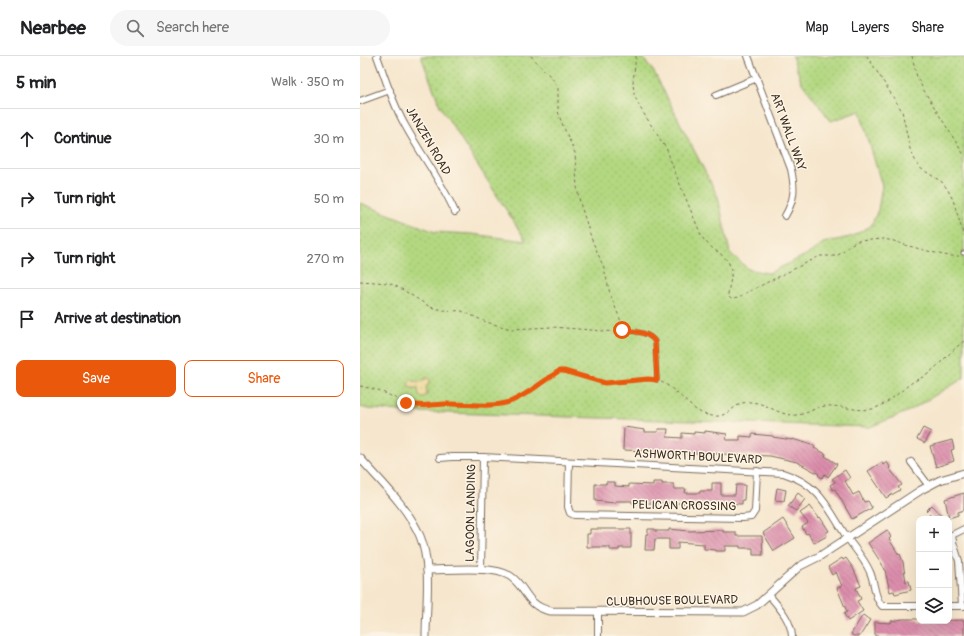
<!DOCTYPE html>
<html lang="en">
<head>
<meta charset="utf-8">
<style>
  :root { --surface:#fff; --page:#f6f6f6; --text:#202124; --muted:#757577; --line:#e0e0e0; --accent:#ea580c }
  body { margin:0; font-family:Pangolin,sans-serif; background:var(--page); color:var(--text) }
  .controls { position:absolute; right:12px; bottom:12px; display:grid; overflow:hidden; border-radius:8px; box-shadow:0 4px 16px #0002 }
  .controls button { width:36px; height:36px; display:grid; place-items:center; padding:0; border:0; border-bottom:1px solid var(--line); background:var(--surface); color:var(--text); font:20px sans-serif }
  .stop { position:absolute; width:12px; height:12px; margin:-9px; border:3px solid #ea580c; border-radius:50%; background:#fff }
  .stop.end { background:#ea580c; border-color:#fff; box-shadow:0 1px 4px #0008 }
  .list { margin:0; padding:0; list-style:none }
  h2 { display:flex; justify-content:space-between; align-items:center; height:52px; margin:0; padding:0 16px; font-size:17px }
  h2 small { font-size:13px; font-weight:400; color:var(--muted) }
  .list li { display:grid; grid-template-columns:26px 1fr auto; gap:12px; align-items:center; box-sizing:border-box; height:60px; padding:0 16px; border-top:1px solid var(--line) }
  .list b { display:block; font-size:15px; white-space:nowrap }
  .list em { font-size:13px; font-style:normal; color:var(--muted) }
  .actions { display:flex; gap:8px; padding:12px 16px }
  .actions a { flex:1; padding:9px 0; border:1px solid var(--accent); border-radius:8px; text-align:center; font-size:14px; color:var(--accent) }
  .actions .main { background:var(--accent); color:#fff }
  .icon { flex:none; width:22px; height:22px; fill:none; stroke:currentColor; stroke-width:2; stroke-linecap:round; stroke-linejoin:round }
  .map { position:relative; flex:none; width:604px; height:580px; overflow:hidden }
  header { display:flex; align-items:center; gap:24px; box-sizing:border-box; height:56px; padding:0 20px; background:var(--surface); border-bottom:1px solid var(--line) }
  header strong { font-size:19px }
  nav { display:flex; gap:22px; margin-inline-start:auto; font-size:14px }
  .search { width:280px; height:36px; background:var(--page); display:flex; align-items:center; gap:10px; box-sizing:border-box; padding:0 14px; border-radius:22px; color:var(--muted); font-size:15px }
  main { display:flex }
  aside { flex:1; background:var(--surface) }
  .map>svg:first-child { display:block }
  .grass { fill:url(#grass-dots); stroke:#778150 }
  .sand { fill:url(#sand-dots); stroke:#94825e }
  .building { fill:url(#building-back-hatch) }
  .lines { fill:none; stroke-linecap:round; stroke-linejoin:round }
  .service-casing { stroke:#7c6c5b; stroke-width:5 }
  .minor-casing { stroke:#7c6c5b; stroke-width:8 }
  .tertiary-casing { stroke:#7c6c5b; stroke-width:9 }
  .path { stroke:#7c6c5b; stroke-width:1; stroke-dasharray:3 3; stroke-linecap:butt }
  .service { stroke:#fff; stroke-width:3 }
  .minor { stroke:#fff; stroke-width:6 }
  .tertiary { stroke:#fff; stroke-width:7 }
  .route { stroke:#ea580c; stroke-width:5 }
  .labels { text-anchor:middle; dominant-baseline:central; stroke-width:3; stroke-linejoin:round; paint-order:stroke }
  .street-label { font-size:12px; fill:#3b2a1e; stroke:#fcf5e5 }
</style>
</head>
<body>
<header>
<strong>Nearbee</strong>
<div class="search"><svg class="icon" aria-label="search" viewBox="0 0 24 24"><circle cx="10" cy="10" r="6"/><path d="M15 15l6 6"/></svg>Search here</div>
<nav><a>Map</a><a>Layers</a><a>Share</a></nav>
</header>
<main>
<aside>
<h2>5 min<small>Walk · 350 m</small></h2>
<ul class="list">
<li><svg class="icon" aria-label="ahead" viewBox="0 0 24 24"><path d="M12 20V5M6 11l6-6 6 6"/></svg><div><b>Continue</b></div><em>30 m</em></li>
<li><svg class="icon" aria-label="right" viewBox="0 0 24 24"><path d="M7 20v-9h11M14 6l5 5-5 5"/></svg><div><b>Turn right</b></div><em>50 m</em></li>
<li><svg class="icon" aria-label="right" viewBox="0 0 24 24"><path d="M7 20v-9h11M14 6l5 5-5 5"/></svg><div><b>Turn right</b></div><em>270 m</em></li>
<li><svg class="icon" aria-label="arrive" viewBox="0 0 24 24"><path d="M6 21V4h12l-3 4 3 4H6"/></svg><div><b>Arrive at destination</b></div></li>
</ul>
<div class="actions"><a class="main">Save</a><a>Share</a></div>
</aside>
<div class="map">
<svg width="604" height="580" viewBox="0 0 604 580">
  <defs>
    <pattern id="grass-dots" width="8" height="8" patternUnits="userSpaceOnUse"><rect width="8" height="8" fill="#b3d881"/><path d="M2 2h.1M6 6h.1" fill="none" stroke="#9bba6f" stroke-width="1.8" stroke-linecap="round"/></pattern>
    <pattern id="sand-dots" width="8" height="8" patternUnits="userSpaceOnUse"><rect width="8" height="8" fill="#eeda9e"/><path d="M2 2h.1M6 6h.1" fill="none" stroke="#cdbb88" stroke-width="1.8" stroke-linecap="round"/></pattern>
    <pattern id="building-back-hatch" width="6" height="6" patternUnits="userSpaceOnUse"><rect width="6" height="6" fill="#dc8eac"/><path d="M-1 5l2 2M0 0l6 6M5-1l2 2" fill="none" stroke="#b4748b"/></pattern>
  </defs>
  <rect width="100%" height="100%" fill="#fcf5e5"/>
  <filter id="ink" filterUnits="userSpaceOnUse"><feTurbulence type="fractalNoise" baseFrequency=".025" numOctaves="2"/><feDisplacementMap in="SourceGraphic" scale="8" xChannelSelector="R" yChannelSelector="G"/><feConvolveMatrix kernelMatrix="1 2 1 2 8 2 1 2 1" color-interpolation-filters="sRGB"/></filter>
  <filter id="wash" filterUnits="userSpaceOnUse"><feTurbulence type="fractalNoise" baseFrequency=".012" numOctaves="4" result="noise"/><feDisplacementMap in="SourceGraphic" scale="16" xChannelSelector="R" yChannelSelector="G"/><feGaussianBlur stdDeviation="0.9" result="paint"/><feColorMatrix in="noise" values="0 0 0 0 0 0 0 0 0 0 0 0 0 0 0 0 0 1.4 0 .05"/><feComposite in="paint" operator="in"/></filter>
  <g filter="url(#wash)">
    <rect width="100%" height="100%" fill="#f6e6cd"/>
    <!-- grass -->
    <path class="grass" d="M61,0H281L294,16L358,141L370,197L388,213L402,216L409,217L450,197L463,187L490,181L511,170L518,154L522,130L500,55L471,65L442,27L432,0H604V322L549,355L510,371L59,356L8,353L0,351V147L75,176L111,178L166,185L80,50Z"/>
    <!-- sand -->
    <path class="sand" d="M67,322H69L70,325L66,333L68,338L64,341L59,340L58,332H51L48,330L49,326C53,323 54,325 59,326Z"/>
    <g id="blocks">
      <!-- building -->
      <g class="building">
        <path d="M264,371L285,374V376H298L299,373H308L307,381L322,382V377L334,378V376L345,377V375L367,378L366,384H380V380L392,381V378L413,380V381L432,384V383L446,387V386L455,390L454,392L466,398L465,400L477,408L468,421L465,418L462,422L458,419L459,418L437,406L410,400L263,394Z"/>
        <path d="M563,372L571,376L565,387L557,383Z"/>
        <path d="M592,384L594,393L591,394L594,405L576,411L570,390Z"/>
        <path d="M522,406L523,409L527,406L530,411L529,412L542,429L538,431L540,434L526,442L508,415Z"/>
        <path d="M485,414L490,422L485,425L493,439L499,436L504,446L508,445L512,452L492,463L475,433L473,434L470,429L475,426L472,423Z"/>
        <path d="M246,426H255V430L269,431V428L293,429V426H302V428H314V433H326L325,437H340V435H352V427H361V439H375L376,429H385L384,444H382V448L340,447H272V445H255V447L235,445V428H246Z"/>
        <path d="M417,432L426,434L424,445L415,444Z"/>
        <path d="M438,437L445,443L436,455L428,450Z"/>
        <path d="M604,437V454L598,456V459L589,462L585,443Z"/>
        <path d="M572,449L585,463H574L566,455Z"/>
        <path d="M450,450L459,462L460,461L469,475L465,477L467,480L454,487L448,477L446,478L442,471L448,467L440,457Z"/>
        <path d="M423,463L435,482L414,495L403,477Z"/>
        <path d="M230,473H271V492H259V494H250V491H227V478H230Z"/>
        <path d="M288,473H295V475H309V473L329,475L363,474V476H376V480H402L403,499H393V492H380V490H365V495H356V494L344,493V488L318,486V493H309V483H295L294,494H285L286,478H288Z"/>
        <path d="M527,474L531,481L529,483L539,499L540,498L543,506L546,526L549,525L551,534L535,538L534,535L530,536L525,514H524L522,508L508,487Z"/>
        <path d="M482,502L483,504L486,502L493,512L501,530L496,532L501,543L497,545L503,555L488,565L484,558L487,556L477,532L482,530L476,516L472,519L468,511Z"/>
        <path d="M503,559L510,564L500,580H494L491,578Z"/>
        <path d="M543,563H559V565L604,564V580H515V566L531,567V565Z"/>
      </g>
    </g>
  </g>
  <g filter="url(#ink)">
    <use href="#blocks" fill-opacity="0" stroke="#7c6c5b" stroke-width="1"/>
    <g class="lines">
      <defs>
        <g id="service">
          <path d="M603,197H604"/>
          <path d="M262,274C273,276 289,275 295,286L297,324"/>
        </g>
        <g id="minor">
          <path d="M17,0C26,24 33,49 46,71C62,100 82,126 95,156"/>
          <path d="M388,0L431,113C435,132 435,143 425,160"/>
          <path d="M356,39L397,22"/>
          <path d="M0,45L30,34"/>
          <path d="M80,402L92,401H123L423,417C461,429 468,453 488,483C496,494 505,504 510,516C515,527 514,542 522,550H559"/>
          <path d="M209,406L208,451L210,457L214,459L383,462L391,461L395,455L397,415"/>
          <path d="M551,406L569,430"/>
          <path d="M121,514L123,401"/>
          <path d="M409,539C419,551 431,564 432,580"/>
          <path d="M589,550H604"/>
          <path d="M602,550L599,505L593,486L592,479L604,473"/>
          <path d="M238,556V580"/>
        </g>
        <g id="tertiary">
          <path d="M0,402C21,426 47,450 60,480C72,509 66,549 66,580"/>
          <path d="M67,514C88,514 133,509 150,520C167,531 165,550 191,555L383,556L397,549L440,510L460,500L561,434L580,424L604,417"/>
        </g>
      </defs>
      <!-- service casing -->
      <use href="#service" class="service-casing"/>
      <!-- minor casing -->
      <use href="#minor" class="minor-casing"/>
      <!-- tertiary casing -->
      <use href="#tertiary" class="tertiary-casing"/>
      <!-- path -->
      <g class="path">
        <path d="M171,0L192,22L198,32V55L201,65L215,97L217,131L220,147L232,184L244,212L250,238L262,268"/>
        <path d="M276,0L273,26L274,38L279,50L307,94L314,114L341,179C343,182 344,185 347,187C356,197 370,200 371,215C372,223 368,232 368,240L371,243L379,242L386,237L460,200H476L483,196L490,189L497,185L523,183L534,185L545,189L583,199L592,200H599"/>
        <path d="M507,0L542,55L550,93L555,104L560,112L582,126L588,134L593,144L604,180"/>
        <path d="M552,0L557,21L563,33L604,99"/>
        <path d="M0,225L29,227L40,232L70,251L82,254L102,255L126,266L151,273L192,271L257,276"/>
        <path d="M301,326C319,334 328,352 344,358C371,367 370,345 391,346C406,347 417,358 432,359C447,360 453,351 466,350C481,349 497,356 512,353C527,349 538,337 550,328C555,324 562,322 568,318C581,307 591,295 604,285"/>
        <path d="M0,330L18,334L46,347L54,349L63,350L86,348L133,349L152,345L167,337L199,315H204L245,327L292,324"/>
      </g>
      <!-- service -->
      <use href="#service" class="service"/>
      <!-- minor -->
      <use href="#minor" class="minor"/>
      <!-- tertiary -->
      <use href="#tertiary" class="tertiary"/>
    </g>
  </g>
  <g class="lines" filter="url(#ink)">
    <!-- route -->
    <path class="route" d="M46,347C60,351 71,349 85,348C107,347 131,353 152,345C169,338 183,325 199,315H204L245,327L288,323L297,324L295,286C289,275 273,276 262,274"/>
  </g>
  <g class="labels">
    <!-- street labels -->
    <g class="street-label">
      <text transform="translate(428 76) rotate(70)">ART WALL WAY</text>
      <text transform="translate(68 85) rotate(60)">JANZEN ROAD</text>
      <text transform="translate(338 401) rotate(3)">ASHWORTH BOULEVARD</text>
      <text transform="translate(324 450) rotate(1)">PELICAN CROSSING</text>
      <text transform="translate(111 457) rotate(-89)">LAGOON LANDING</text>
      <text transform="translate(312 545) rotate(-1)">CLUBHOUSE BOULEVARD</text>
    </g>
  </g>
</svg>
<div class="controls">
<button>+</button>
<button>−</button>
<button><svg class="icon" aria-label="layers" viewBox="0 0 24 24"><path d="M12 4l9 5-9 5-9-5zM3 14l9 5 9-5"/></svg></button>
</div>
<div class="stop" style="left:262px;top:274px"></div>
<div class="stop end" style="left:46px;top:347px"></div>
</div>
</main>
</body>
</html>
